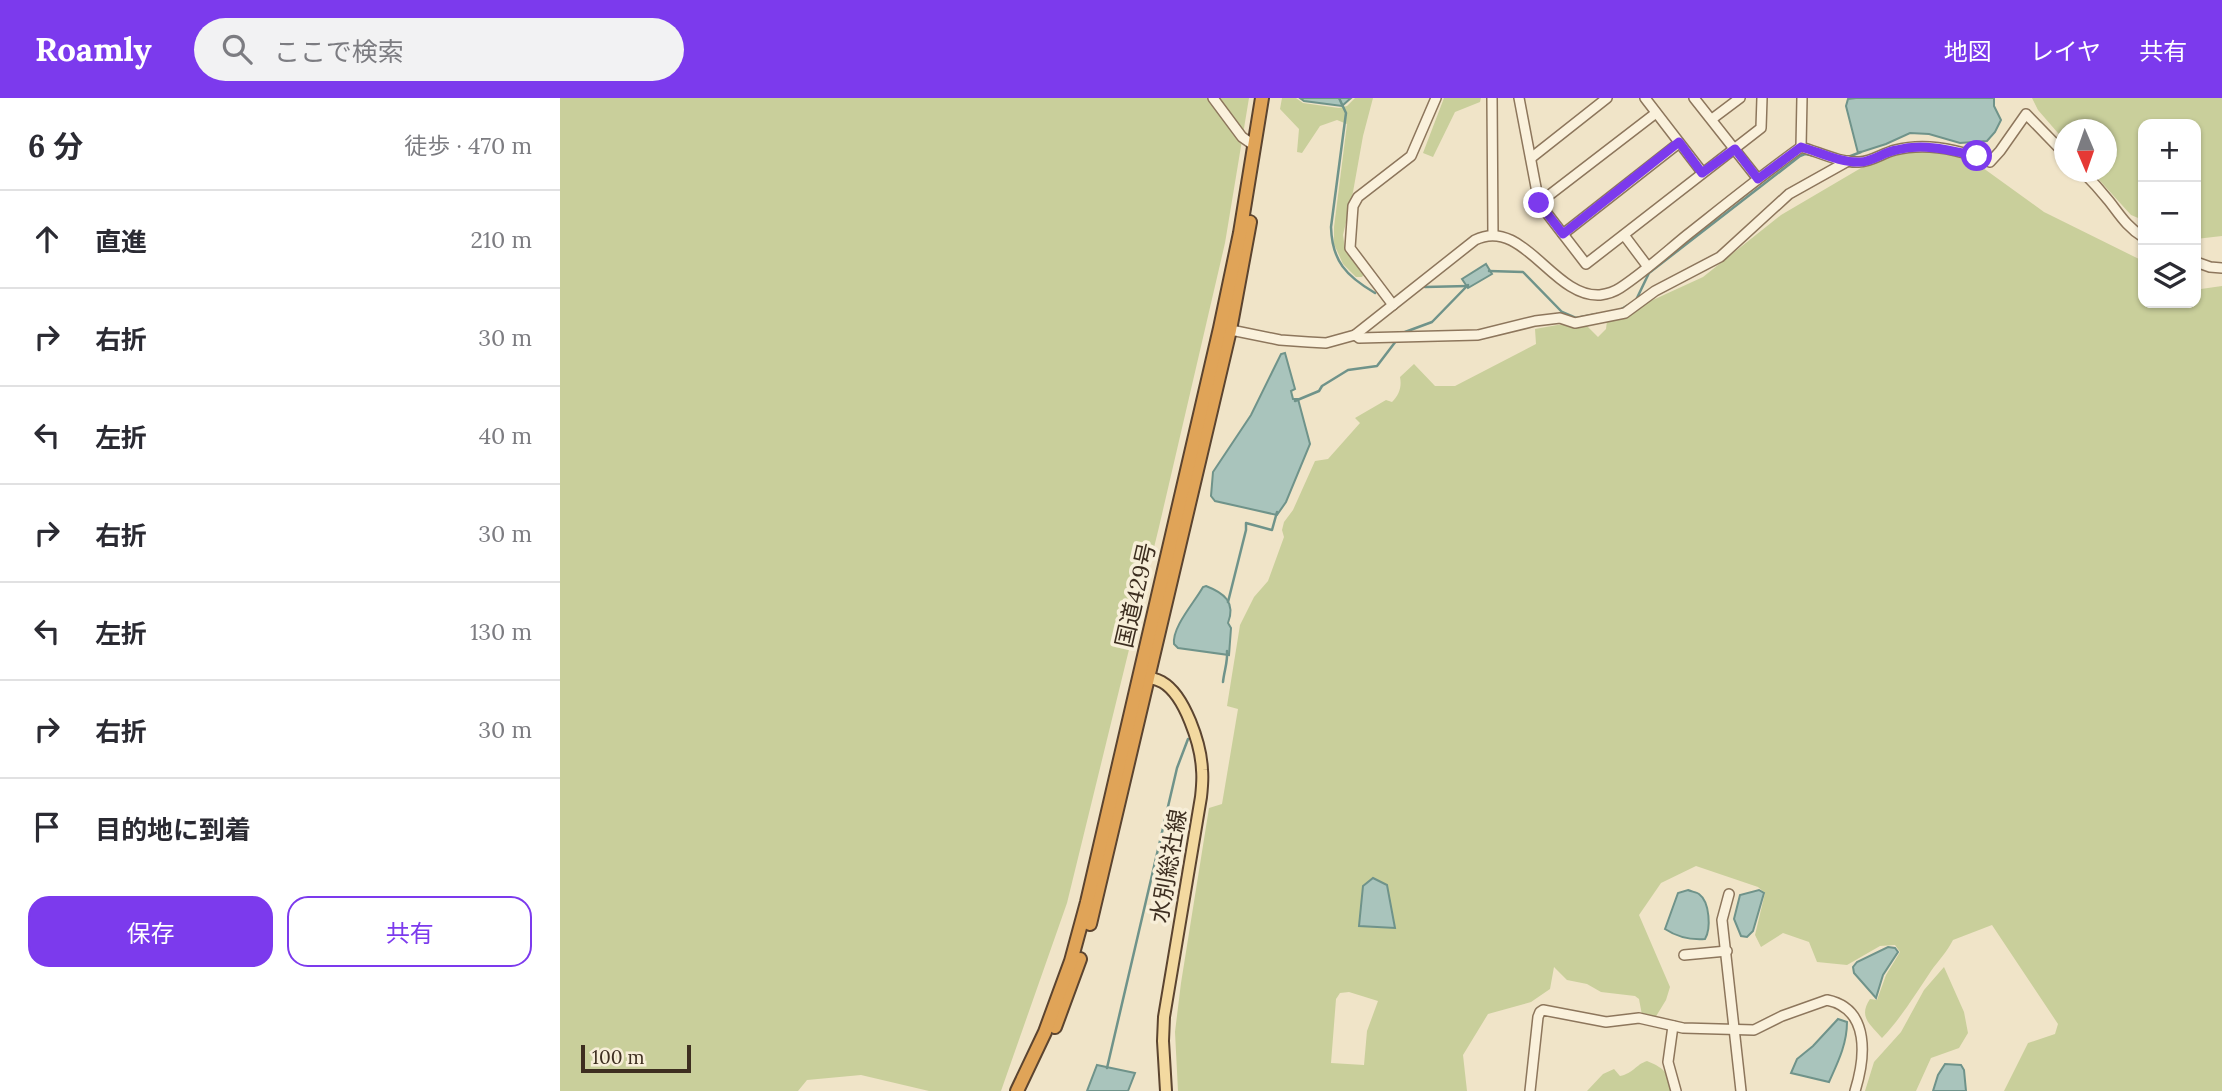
<!DOCTYPE html>
<html lang="ja">
<head>
<meta charset="utf-8">
<style>
  :root { --surface:#fff; --page:#f2f2f3; --text:#2b2b33; --muted:#7c7c81; --line:#e1e1e2; --accent:#7c3aed }
  body { margin:0; font-family:Lora,"Noto Sans JP",serif; background:var(--page); color:var(--text) }
  .controls { position:absolute; right:21px; top:21px; display:grid; overflow:hidden; border-radius:14px; box-shadow:0 2px 5px #0004 }
  .controls button { width:63px; height:63px; display:grid; place-items:center; padding:0; border:0; border-bottom:2px solid var(--line); background:var(--surface); color:var(--text); font:35px sans-serif }
  .compass { position:absolute; left:1494px; top:21px; width:63px; height:63px; border-radius:50%; background:var(--surface); box-shadow:0 2px 5px #0004; rotate:178deg }
  .scale { position:absolute; left:21px; bottom:18px; width:110px; box-sizing:border-box; padding-left:7px; border:4px solid #3d2e20; border-top:0; font-size:19px; line-height:24px; white-space:nowrap; color:#3d2e20; -webkit-text-stroke:5px #f7eed8; paint-order:stroke }
  .stop { position:absolute; width:21px; height:21px; margin:-16px; border:5px solid #7c3aed; border-radius:50%; background:#fff }
  .stop.end { background:#7c3aed; border-color:#fff; box-shadow:0 2px 7px #0008 }
  .list { margin:0; padding:0; list-style:none }
  h2 { display:flex; justify-content:space-between; align-items:center; height:91px; margin:0; padding:0 28px; font-size:30px }
  h2 small { font-size:23px; font-weight:400; color:var(--muted) }
  .list li { display:grid; grid-template-columns:46px 1fr auto; gap:21px; align-items:center; box-sizing:border-box; height:98px; padding:0 28px; border-top:2px solid var(--line) }
  .list b { display:block; font-size:26px; white-space:nowrap }
  .list em { font-size:23px; font-style:normal; color:var(--muted) }
  .actions { display:flex; gap:14px; padding:21px 28px }
  .actions a { flex:1; padding:16px 0; border:2px solid var(--accent); border-radius:21px; text-align:center; font-size:24px; color:var(--accent) }
  .actions .main { background:var(--accent); color:#fff }
  .icon { flex:none; width:38px; height:38px; fill:none; stroke:currentColor; stroke-width:2; stroke-linecap:round; stroke-linejoin:round }
  .map { position:relative; flex:none; width:1662px; height:993px; overflow:hidden }
  header { display:flex; align-items:center; gap:42px; box-sizing:border-box; height:98px; padding:0 35px; background:var(--accent); color:#fff }
  header strong { font-size:33px }
  nav { display:flex; gap:38px; margin-inline-start:auto; font-size:24px }
  .search { width:490px; height:63px; background:var(--page); display:flex; align-items:center; gap:18px; box-sizing:border-box; padding:0 24px; border-radius:38px; color:var(--muted); font-size:26px }
  main { display:flex }
  aside { flex:1; background:var(--surface) }
  .map>svg:first-child { display:block }
  .green { fill:#c9cf9b; fill-rule:evenodd }
  .water { fill:#a9c4bc; stroke:#6f938a; stroke-width:2 }
  .lines { fill:none; stroke-linecap:round; stroke-linejoin:round }
  .stream { stroke:#6f938a; stroke-width:2.5 }
  .minor-casing { stroke:#8d765c; stroke-width:12 }
  .major-casing { stroke:#5b4430; stroke-width:14 }
  .highway-casing { stroke:#5b4430; stroke-width:16 }
  .minor { stroke:#faf1dc; stroke-width:9 }
  .major { stroke:#f3d9a0; stroke-width:10 }
  .highway { stroke:#e0a458; stroke-width:12 }
  .route { stroke:#7c3aed; stroke-width:9 }
  .labels { text-anchor:middle; dominant-baseline:central; stroke-width:7; stroke-linejoin:round; paint-order:stroke }
  .street-label { font-size:23px; fill:#3d2e20; stroke:#f7eed8 }
</style>
</head>
<body>
<header>
<strong>Roamly</strong>
<div class="search"><svg class="icon" aria-label="search" viewBox="0 0 24 24"><circle cx="10" cy="10" r="6"/><path d="M15 15l6 6"/></svg>ここで検索</div>
<nav><a>地図</a><a>レイヤ</a><a>共有</a></nav>
</header>
<main>
<aside>
<h2>6 分<small>徒歩 · 470 m</small></h2>
<ul class="list">
<li><svg class="icon" aria-label="ahead" viewBox="0 0 24 24"><path d="M12 20V5M6 11l6-6 6 6"/></svg><div><b>直進</b></div><em>210 m</em></li>
<li><svg class="icon" aria-label="right" viewBox="0 0 24 24"><path d="M7 20v-9h11M14 6l5 5-5 5"/></svg><div><b>右折</b></div><em>30 m</em></li>
<li><svg class="icon" aria-label="left" viewBox="0 0 24 24"><path d="M17 20v-9H6M10 6l-5 5 5 5"/></svg><div><b>左折</b></div><em>40 m</em></li>
<li><svg class="icon" aria-label="right" viewBox="0 0 24 24"><path d="M7 20v-9h11M14 6l5 5-5 5"/></svg><div><b>右折</b></div><em>30 m</em></li>
<li><svg class="icon" aria-label="left" viewBox="0 0 24 24"><path d="M17 20v-9H6M10 6l-5 5 5 5"/></svg><div><b>左折</b></div><em>130 m</em></li>
<li><svg class="icon" aria-label="right" viewBox="0 0 24 24"><path d="M7 20v-9h11M14 6l5 5-5 5"/></svg><div><b>右折</b></div><em>30 m</em></li>
<li><svg class="icon" aria-label="arrive" viewBox="0 0 24 24"><path d="M6 21V4h12l-3 4 3 4H6"/></svg><div><b>目的地に到着</b></div></li>
</ul>
<div class="actions"><a class="main">保存</a><a>共有</a></div>
</aside>
<div class="map">
<svg width="1662" height="993" viewBox="0 0 1662 993">
  <rect width="100%" height="100%" fill="#f0e4c8"/>
  <!-- green -->
  <g class="green">
    <path d="M0,0H689L665,145L599,429L507,805L441,993H369L301,977L247,982L238,993H0Z"/>
    <path d="M722,0H736L743,5L779,10L787,8L795,0H813L803,38L793,94L783,137L785,151L804,176L802,179H796L783,166L774,146V129L787,26L777,22L760,28L742,55L737,54L739,31L720,11Z"/>
    <path d="M884,0H921L920,4L895,14L873,59L863,55Z"/>
    <path d="M1472,0H1662V138L1636,141V26H1583V122L1571,117L1532,74H1546V32H1504V42L1478,12Z"/>
    <path d="M1367,52L1412,62L1484,114L1583,163V205H1636V188L1641,191L1662,188V993H1444L1468,945L1495,936L1498,926L1432,827L1393,842C1387,854 1378,863 1371,873C1355,897 1341,920 1322,940C1310,926 1298,919 1310,901L1317,902L1326,877L1340,854L1335,847L1320,848L1287,867L1257,864L1249,844L1223,835L1201,849L1195,837L1205,795L1198,789L1136,768L1101,785L1079,817L1110,889L1106,902L1095,920L1082,917L1079,901L1075,898L1041,894L1027,886L1007,882L994,869L990,891L971,904L928,916L903,957L907,993H618L615,934L621,885L649,710L662,706L678,611L667,608L680,527L694,499L708,483L724,439L722,432L724,424L733,412L755,363L768,361L800,325L795,320L826,302L832,304C839,297 842,289 840,279L854,266L875,288H895L976,246L975,231L1003,226L1026,227L1038,239L1046,231L1047,223L1143,179L1221,117L1301,70L1348,53ZM813,780L827,787L835,830L800,828L803,788ZM789,894L818,903L807,933L804,967L771,965L776,901L780,895Z"/>
    <path d="M1384,869L1404,914L1408,935L1399,950L1371,960L1356,993H1305L1314,964L1341,934L1364,892Z"/>
    <path d="M1087,963C1106,971 1107,974 1113,993H1027L1043,976L1054,971L1060,978C1074,975 1075,967 1087,963Z"/>
  </g>
  <!-- water -->
  <g class="water">
    <path d="M740,0H791L782,8L744,3Z"/>
    <path d="M1296,0H1434V8L1441,22L1435,34L1427,43L1400,45L1369,36L1350,35L1326,46L1298,55L1286,8L1288,1Z"/>
    <path d="M926,166L932,176L908,190L902,181Z"/>
    <path d="M725,255L735,291L731,293L733,301H738L750,346L726,404L717,417L655,403L651,398L653,374L691,317L721,256Z"/>
    <path d="M646,488C664,495 676,504 668,525L671,530L669,557L618,550L614,546C612,529 634,505 643,489Z"/>
    <path d="M813,780L827,787L835,830L799,828L803,788Z"/>
    <path d="M1128,792C1130,793 1138,795 1139,796C1150,804 1151,831 1145,841C1130,842 1117,839 1105,831L1118,795Z"/>
    <path d="M1199,792L1204,795L1193,833L1187,839L1181,838L1174,821L1180,797Z"/>
    <path d="M1328,849L1335,850L1338,854L1323,877L1316,900L1294,875L1293,869L1297,864Z"/>
    <path d="M1278,921L1287,924C1287,946 1278,964 1269,984L1231,975L1237,961L1253,948Z"/>
    <path d="M1385,966L1401,967L1404,972L1406,993H1373L1378,977Z"/>
    <path d="M537,967L575,975L568,993H527Z"/>
  </g>
  <g class="lines">
    <!-- stream -->
    <g class="stream">
      <path d="M779,0L786,15L771,129C772,163 786,178 815,195"/>
      <path d="M1288,59L1301,54"/>
      <path d="M929,173L963,174L1002,214L1016,220L1037,216"/>
      <path d="M865,189L908,188"/>
      <path d="M1076,202L1089,175L1240,58L1245,56L1256,58"/>
      <path d="M1058,213L1070,206"/>
      <path d="M845,234L872,224L908,187"/>
      <path d="M735,303L759,293L762,288L788,272L817,268L836,243"/>
      <path d="M668,504L686,432V425L712,432L717,414"/>
      <path d="M663,584C664,573 668,564 667,553"/>
      <path d="M547,970L617,670L628,641"/>
    </g>
    <defs>
      <g id="minor">
        <path d="M653,0L682,39L695,48"/>
        <path d="M932,0L933,137"/>
        <path d="M959,0L979,105L1026,166L1201,30L1202,0"/>
        <path d="M1085,0L1142,74"/>
        <path d="M1134,0L1198,81"/>
        <path d="M1152,21L1180,0"/>
        <path d="M1241,49C1259,54 1280,65 1299,64C1311,64 1323,55 1335,52C1366,44 1401,52 1430,64L1440,53L1466,16L1504,55"/>
        <path d="M1241,49L1242,0"/>
        <path d="M971,60L1047,0"/>
        <path d="M1523,74C1532,83 1541,93 1549,103C1560,117 1567,129 1583,139"/>
        <path d="M979,105L1096,15"/>
        <path d="M1003,136L1119,45"/>
        <path d="M1064,137L1088,169"/>
        <path d="M1636,164L1650,169L1662,170"/>
        <path d="M833,207L790,150L793,108L798,99L851,58L876,0"/>
        <path d="M666,231L720,242L748,244L766,245L795,237L915,142C963,118 993,200 1040,197C1047,196 1054,194 1060,190C1083,175 1105,155 1127,137C1165,107 1202,77 1241,49"/>
        <path d="M795,237L799,240L918,237L975,223L1000,220L1015,225L1065,215L1095,193L1160,159L1229,96L1288,63"/>
        <path d="M1169,796L1162,822L1181,993"/>
        <path d="M1124,857L1167,853"/>
        <path d="M1113,928L1108,964L1116,993"/>
        <path d="M970,993L978,919L980,914L983,912L1046,924L1079,920L1123,930L1194,932L1222,918L1267,902C1311,911 1305,961 1295,993"/>
      </g>
      <path id="major" d="M581,578C588,579 596,581 602,584C625,597 641,647 642,672C643,681 642,690 641,699L604,919L603,943L606,993"/>
      <g id="highway">
        <path d="M530,826L670,232L690,124"/>
        <path d="M495,929L520,861"/>
        <path d="M457,993L485,934L511,863L527,804L660,230L680,135L702,0"/>
      </g>
    </defs>
    <!-- minor casing -->
    <use href="#minor" class="minor-casing"/>
    <!-- major casing -->
    <use href="#major" class="major-casing"/>
    <!-- highway casing -->
    <use href="#highway" class="highway-casing"/>
    <!-- minor -->
    <use href="#minor" class="minor"/>
    <!-- major -->
    <use href="#major" class="major"/>
    <!-- highway -->
    <use href="#highway" class="highway"/>
  </g>
  <g class="lines">
    <!-- route -->
    <path class="route" d="M979,105L1003,136L1119,44L1142,75L1175,51L1198,81L1241,49C1259,54 1281,65 1300,64C1312,64 1324,54 1336,52C1364,45 1389,52 1417,58"/>
  </g>
  <g class="labels">
    <!-- street labels -->
    <g class="street-label">
      <text transform="translate(575 497) rotate(-77)">国道429号</text>
      <text transform="translate(608 768) rotate(-80)">水別総社線</text>
    </g>
  </g>
</svg>
<div class="controls">
<button>+</button>
<button>−</button>
<button><svg class="icon" aria-label="layers" viewBox="0 0 24 24"><path d="M12 4l9 5-9 5-9-5zM3 14l9 5 9-5"/></svg></button>
</div>
<svg class="compass" viewBox="-18 -18 36 36"><path d="M0-13l5 13h-10z" fill="#e53935"/><path d="M0 13l5-13h-10z" fill="#7c7c81"/></svg>
<div class="scale">100 m</div>
<div class="stop" style="left:1417px;top:58px"></div>
<div class="stop end" style="left:979px;top:105px"></div>
</div>
</main>
</body>
</html>
